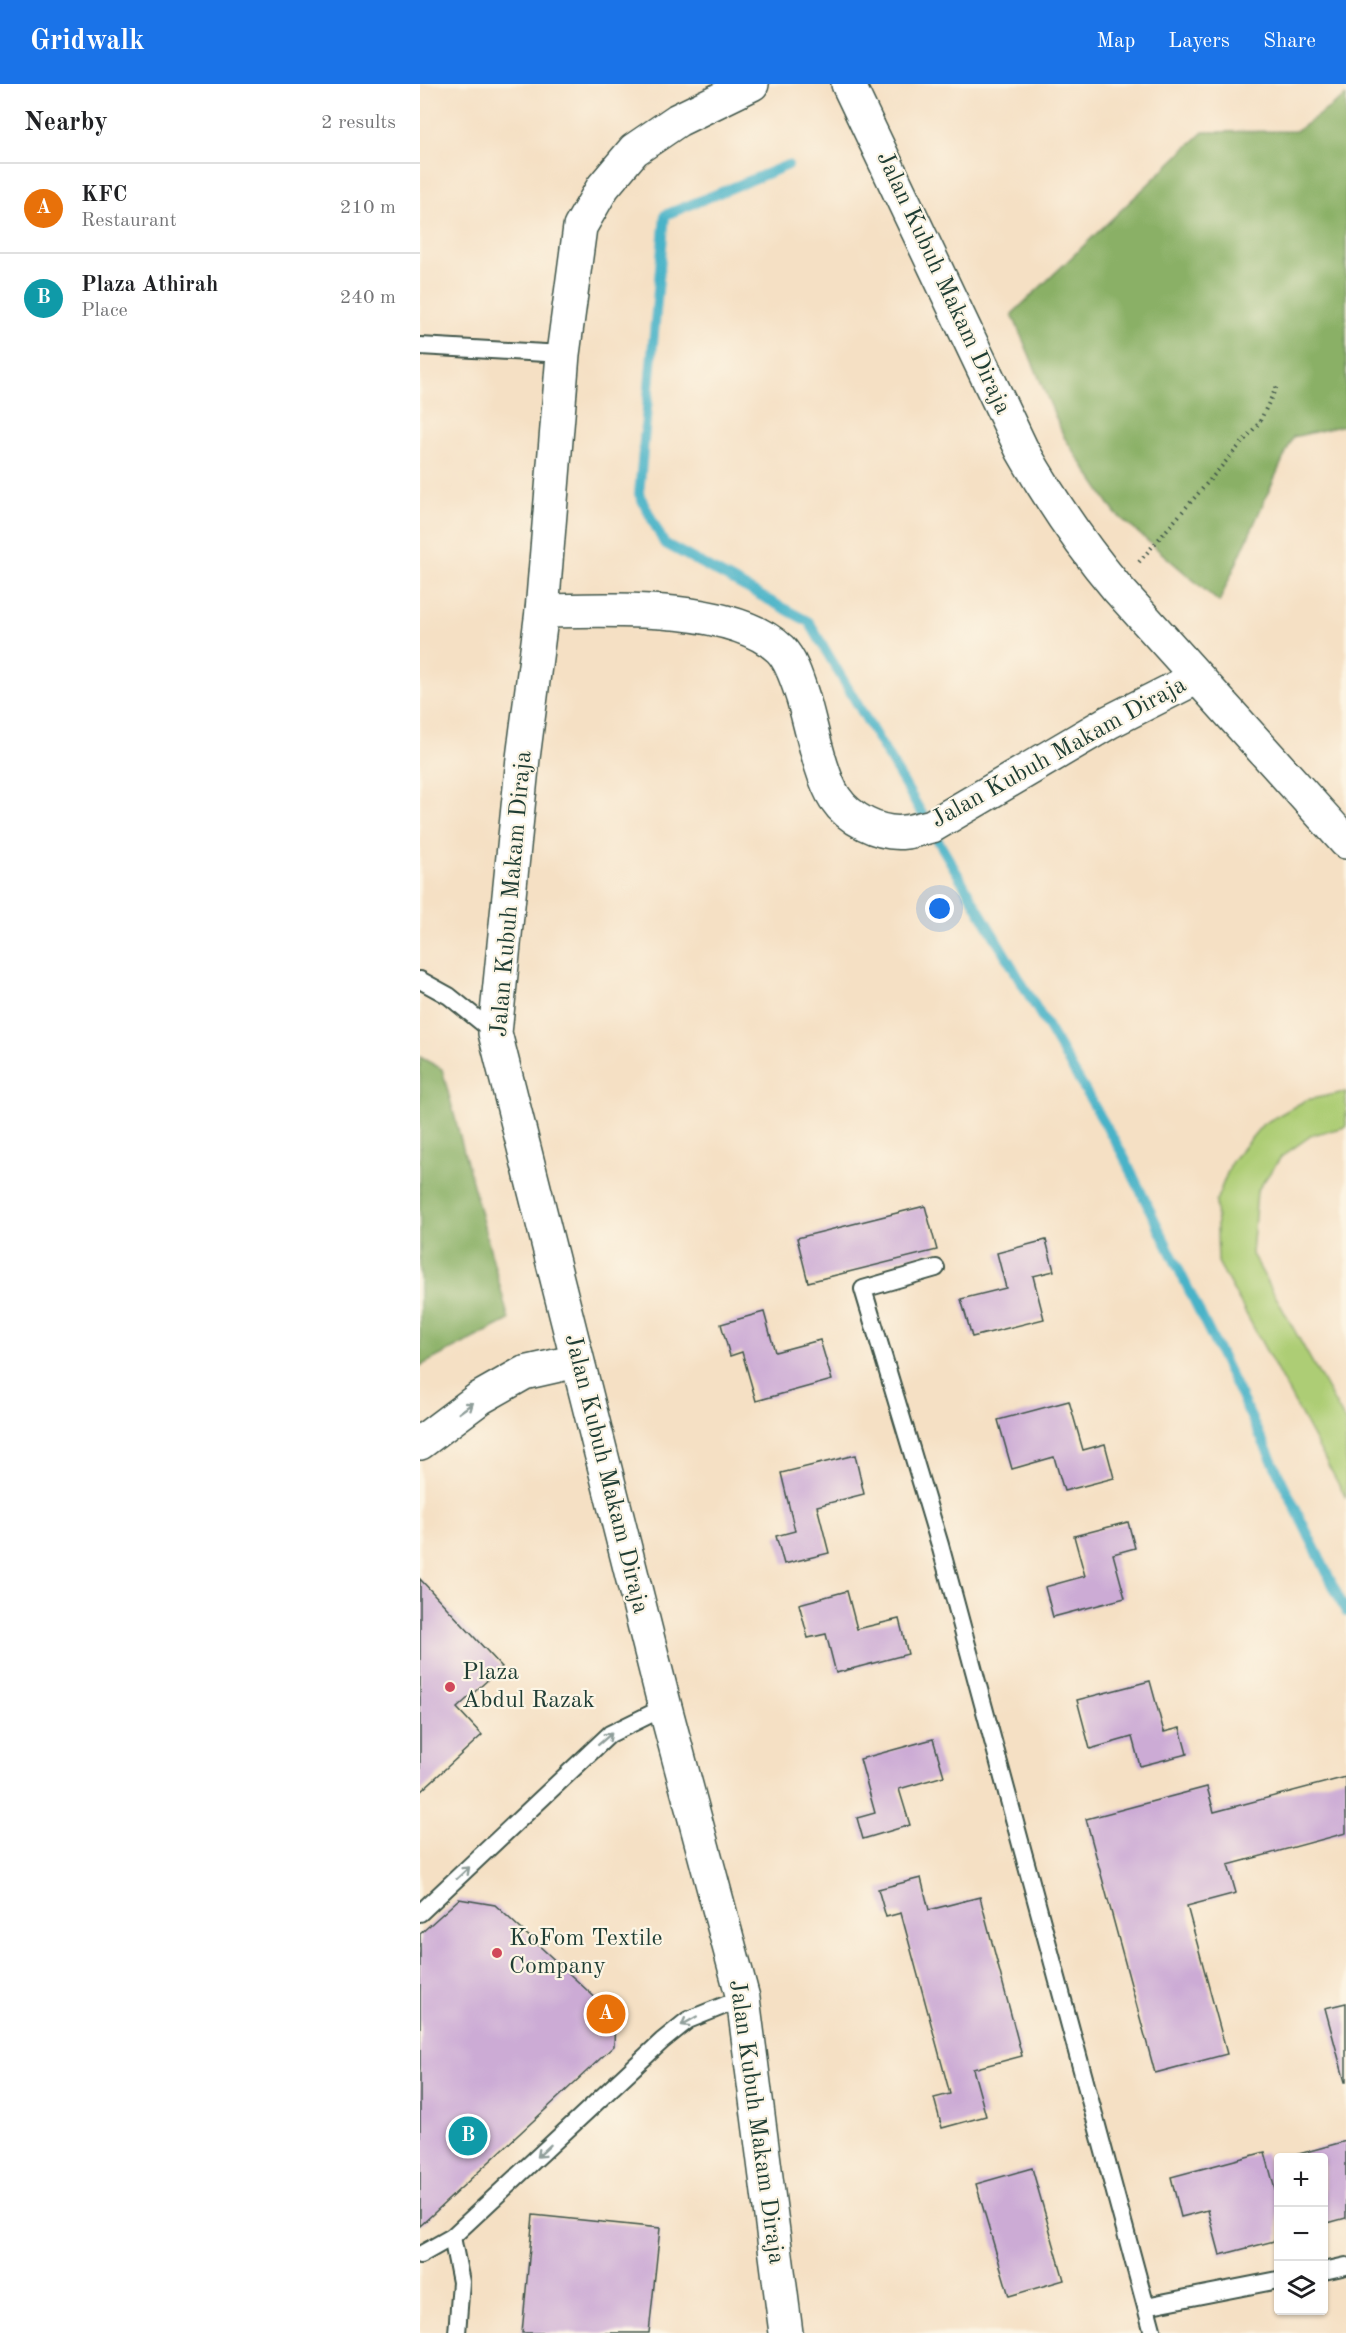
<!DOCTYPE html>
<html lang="en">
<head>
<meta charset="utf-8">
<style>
  :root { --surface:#fff; --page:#f2f2f2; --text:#202124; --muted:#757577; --line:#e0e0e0; --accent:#1a73e8 }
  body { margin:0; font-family:"Old Standard TT",serif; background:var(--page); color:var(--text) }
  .controls { position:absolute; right:18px; bottom:18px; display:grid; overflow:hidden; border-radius:6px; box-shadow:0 2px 4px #0004 }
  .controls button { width:54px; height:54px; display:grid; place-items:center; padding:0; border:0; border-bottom:2px solid var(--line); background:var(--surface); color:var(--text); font:30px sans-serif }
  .you { position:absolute; left:520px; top:825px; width:21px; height:21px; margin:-15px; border:4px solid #fff; border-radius:50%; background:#1a73e8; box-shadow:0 0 0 9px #1a73e833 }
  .badge { display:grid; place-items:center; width:39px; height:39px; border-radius:50%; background:var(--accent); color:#fff; font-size:20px; font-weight:700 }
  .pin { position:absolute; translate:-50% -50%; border:3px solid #fff; box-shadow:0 2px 6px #0006 }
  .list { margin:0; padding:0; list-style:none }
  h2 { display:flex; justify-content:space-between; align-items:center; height:78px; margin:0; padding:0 24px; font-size:26px }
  h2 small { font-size:20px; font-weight:400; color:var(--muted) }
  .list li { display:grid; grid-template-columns:39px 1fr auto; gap:18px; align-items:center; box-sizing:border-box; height:90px; padding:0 24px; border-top:2px solid var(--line) }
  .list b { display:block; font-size:22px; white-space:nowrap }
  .list p { margin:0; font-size:20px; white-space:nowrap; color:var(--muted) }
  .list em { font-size:20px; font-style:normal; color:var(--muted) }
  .icon { flex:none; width:33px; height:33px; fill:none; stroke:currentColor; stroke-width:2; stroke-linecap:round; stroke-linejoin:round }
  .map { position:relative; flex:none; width:926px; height:2249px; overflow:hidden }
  header { display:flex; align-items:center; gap:36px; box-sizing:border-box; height:84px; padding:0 30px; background:var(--accent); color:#fff }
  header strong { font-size:28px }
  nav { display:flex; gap:33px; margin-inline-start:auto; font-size:21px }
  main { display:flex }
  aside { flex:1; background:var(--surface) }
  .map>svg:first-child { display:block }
  .green { fill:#adcd74; stroke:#668554; stroke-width:1.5 }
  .forest { fill:#8ab066; stroke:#54764d; stroke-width:1.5 }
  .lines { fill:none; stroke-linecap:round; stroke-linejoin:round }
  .stream { stroke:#4ab3c8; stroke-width:10 }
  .building { fill:#ccabd5 }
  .lane-casing { stroke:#3f554a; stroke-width:20 }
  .street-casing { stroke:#3f554a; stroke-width:36 }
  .path { stroke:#3f554a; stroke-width:4; stroke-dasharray:1.5 4.5; stroke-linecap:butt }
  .lane { stroke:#fff; stroke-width:16 }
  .street { stroke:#fff; stroke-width:33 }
  .oneway { stroke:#8f9e9a }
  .poi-dot { fill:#d1495b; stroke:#fcf5e5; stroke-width:2 }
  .labels { text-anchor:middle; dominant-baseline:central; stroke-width:4.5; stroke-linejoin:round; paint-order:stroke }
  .street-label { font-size:24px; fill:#1f3d34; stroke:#fcf5e5 }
  .poi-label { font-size:24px; fill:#1f3d34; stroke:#fcf5e5; text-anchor:start }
</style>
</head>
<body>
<header>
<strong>Gridwalk</strong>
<nav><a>Map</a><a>Layers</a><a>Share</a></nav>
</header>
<main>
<aside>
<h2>Nearby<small>2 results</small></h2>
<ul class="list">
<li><span class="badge" style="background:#e8710a">A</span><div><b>KFC</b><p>Restaurant</p></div><em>210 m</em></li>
<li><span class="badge" style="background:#0f9aa8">B</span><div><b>Plaza Athirah</b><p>Place</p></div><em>240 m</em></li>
</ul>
</aside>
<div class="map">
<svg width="926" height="2249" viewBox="0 0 926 2249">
  <rect width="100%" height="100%" fill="#fcf5e5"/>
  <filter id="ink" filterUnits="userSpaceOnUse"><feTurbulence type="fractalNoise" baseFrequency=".0167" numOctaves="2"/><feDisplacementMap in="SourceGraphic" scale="12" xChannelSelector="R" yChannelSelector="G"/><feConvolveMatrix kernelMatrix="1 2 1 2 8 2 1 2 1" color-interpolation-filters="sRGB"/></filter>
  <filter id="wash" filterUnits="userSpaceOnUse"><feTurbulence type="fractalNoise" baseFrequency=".008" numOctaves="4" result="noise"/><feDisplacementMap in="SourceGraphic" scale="24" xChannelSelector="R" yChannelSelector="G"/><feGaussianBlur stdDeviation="1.35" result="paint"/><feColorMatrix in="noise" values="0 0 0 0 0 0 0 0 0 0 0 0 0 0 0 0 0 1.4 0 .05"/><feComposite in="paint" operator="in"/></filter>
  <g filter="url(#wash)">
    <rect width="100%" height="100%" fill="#f5e0c4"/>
    <!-- green -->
    <path class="green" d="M926,1008V1043L892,1051L861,1073L837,1107L832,1170L926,1339V1414L798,1178L796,1117L812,1077L843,1040L886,1016Z"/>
    <!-- forest -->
    <g class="forest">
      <path d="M926,12V341L873,353L799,518L695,429L644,353L592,230L783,48L876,47Z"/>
      <path d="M0,973L22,985L89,1236L0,1282Z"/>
    </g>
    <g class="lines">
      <!-- stream -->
      <path class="stream" d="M368,81L245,131L219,410L244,459L389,538L702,1069L926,1528"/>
    </g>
    <g id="blocks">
      <!-- building -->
      <g class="building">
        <path d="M505,1122L517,1166L388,1198L377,1154Z"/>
        <path d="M626,1156L634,1187L613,1192L624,1235L552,1253L541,1215L586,1204L577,1169Z"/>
        <path d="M344,1228L355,1268L400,1256L412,1296L336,1317L322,1268L310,1272L301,1240Z"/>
        <path d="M649,1317L663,1366L685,1360L694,1394L644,1407L634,1373L592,1385L578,1336Z"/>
        <path d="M435,1371L444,1410L397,1422L409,1469L364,1480L356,1452L375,1447L361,1389Z"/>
        <path d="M708,1438L715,1464L693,1470L705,1514L633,1533L625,1503L665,1492L654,1452Z"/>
        <path d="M0,1495L82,1583L37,1624L62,1651L0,1708Z"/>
        <path d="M427,1507L437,1545L479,1535L488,1570L416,1589L406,1550L388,1554L379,1520Z"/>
        <path d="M730,1597L744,1648L760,1644L767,1670L720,1682L712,1653L670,1665L657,1616Z"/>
        <path d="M513,1655L524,1692L479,1705L490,1741L443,1755L437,1734L455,1729L440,1675Z"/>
        <path d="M926,1693V1749L808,1781L816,1809L767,1822L807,1970L735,1989L666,1735L787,1703L794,1728Z"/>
        <path d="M501,1794L509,1826L560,1813L602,1972L553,1985L566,2032L522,2044L514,2014L530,2010L481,1829L466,1833L458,1805Z"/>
        <path d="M39,1815L75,1821L195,1932L194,1962L0,2142V1850Z"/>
        <path d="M926,1919V1998H925L905,1924Z"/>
        <path d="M926,2057V2134L904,2140V2074L868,2073Z"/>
        <path d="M845,2068L858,2117V2156L800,2171L788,2126L761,2133L751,2093Z"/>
        <path d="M612,2084L644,2196L589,2212L556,2100Z"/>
        <path d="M113,2131L240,2144L229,2249H102Z"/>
      </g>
    </g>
  </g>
  <g filter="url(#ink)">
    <use href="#blocks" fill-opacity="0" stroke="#3f554a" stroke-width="1.5"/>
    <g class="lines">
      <defs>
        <g id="lane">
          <path d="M0,262L143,270"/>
          <path d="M0,896L29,912L75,949"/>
          <path d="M516,1184L443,1205L520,1461L733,2249"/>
          <path d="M0,1829L190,1650L245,1623"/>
          <path d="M32,2153L41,2198L37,2249"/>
          <path d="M0,2171L32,2153L242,1957L268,1936L323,1914"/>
          <path d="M904,2187L926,2182"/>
          <path d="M726,2222L858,2196"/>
        </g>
        <g id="street">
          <path d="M332,0L258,36L214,66L183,103L160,143L143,270L122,527L103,674L75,949L245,1623L323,1914L366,2249"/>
          <path d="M428,0L602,366C630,415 660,460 697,504L926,758"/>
          <path d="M122,527C186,526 311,519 360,565C372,577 378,599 383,614C391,641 401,693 415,714C429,735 459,751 485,748C494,747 503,744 512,742L689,638L776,594"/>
          <path d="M0,1359L60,1314L104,1289L157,1277"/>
        </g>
      </defs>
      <!-- lane casing -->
      <use href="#lane" class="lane-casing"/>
      <!-- street casing -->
      <use href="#street" class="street-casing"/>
      <!-- path -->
      <path class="path" d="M719,478L839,339L857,302"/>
      <!-- lane -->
      <use href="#lane" class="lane"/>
      <!-- street -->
      <use href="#street" class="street"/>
    </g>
    <!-- one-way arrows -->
    <defs><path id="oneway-shaft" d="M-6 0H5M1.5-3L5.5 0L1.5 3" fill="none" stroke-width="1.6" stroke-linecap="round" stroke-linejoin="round" transform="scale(1.5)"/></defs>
    <g class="oneway">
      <use href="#oneway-shaft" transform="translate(46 1324) rotate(-36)"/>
      <use href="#oneway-shaft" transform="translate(185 1655) rotate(-41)"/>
      <use href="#oneway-shaft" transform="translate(43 1789) rotate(-43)"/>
      <use href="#oneway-shaft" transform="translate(269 1937) rotate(150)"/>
      <use href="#oneway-shaft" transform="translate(124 2067) rotate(137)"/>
    </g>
  </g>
  <!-- markers -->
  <g class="poi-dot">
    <circle cx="30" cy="1603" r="6"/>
    <circle cx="77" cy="1869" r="6"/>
  </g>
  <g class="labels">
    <!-- street labels -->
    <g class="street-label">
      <text transform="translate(523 199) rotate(65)">Jalan Kubuh Makam Diraja</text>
      <text transform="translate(639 669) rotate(-29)">Jalan Kubuh Makam Diraja</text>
      <text transform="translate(92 810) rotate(-85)">Jalan Kubuh Makam Diraja</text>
      <text transform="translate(186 1390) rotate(76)">Jalan Kubuh Makam Diraja</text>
      <text transform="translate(336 2038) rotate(82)">Jalan Kubuh Makam Diraja</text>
    </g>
    <!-- poi labels -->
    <g class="poi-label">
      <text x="42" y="1589">Plaza<tspan x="42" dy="28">Abdul Razak</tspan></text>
      <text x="89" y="1855">KoFom Textile<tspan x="89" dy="28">Company</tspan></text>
    </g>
  </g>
</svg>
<div class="controls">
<button>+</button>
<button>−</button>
<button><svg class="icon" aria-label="layers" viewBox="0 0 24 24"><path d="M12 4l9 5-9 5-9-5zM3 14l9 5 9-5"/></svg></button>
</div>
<div class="you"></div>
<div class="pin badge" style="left:186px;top:1930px;background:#e8710a">A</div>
<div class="pin badge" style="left:48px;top:2052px;background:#0f9aa8">B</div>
</div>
</main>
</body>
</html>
